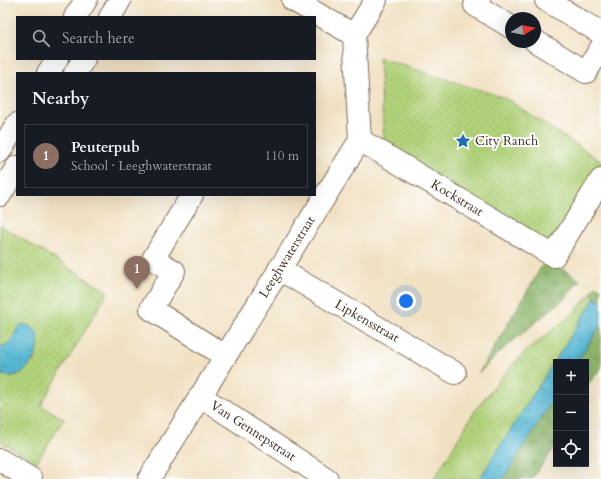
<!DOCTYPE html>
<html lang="en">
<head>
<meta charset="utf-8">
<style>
  :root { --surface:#171b24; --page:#242831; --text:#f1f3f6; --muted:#9ea1a6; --line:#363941; --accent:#1f6fb2 }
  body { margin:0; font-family:Cardo,serif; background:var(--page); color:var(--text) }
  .controls { position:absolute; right:12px; bottom:12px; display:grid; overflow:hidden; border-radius:0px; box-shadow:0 4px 16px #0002 }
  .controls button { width:36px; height:36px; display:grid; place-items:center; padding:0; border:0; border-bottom:1px solid var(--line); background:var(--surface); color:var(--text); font:20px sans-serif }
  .compass { position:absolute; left:505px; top:12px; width:36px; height:36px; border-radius:50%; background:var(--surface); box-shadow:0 4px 16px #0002; rotate:80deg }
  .you { position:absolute; left:406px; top:301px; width:14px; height:14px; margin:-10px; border:3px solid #fff; border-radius:50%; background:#1a73e8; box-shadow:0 0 0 6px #1a73e833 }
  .badge { display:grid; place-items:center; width:26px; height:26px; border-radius:50%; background:var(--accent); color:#fff; font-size:13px; font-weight:700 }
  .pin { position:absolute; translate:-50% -33px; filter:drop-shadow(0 1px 2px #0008) }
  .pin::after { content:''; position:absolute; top:21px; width:14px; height:12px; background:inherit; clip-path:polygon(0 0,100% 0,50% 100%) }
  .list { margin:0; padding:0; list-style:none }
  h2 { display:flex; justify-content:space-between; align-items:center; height:52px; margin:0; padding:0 16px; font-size:17px }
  h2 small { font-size:13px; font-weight:400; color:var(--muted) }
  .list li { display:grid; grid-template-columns:26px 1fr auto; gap:12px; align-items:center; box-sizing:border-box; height:64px; margin:0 8px 8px; padding:0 8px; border:1px solid var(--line); border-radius:0px }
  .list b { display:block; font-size:15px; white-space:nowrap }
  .list p { margin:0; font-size:13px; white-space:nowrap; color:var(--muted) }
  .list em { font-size:13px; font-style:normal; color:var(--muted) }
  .icon { flex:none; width:22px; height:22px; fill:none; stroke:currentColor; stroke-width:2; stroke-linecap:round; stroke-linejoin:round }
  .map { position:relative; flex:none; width:601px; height:479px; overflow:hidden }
  .search { position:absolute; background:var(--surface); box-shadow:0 4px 16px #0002; left:16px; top:16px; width:300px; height:44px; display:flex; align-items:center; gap:10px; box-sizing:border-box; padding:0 14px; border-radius:0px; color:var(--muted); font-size:15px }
  .panel { position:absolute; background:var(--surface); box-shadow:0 4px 16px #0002; left:16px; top:72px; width:300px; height:124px; border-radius:0px }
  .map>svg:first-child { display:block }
  .grass { fill:url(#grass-dots); stroke:#767e4c }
  .forest { fill:url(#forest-crowns); stroke:#646f44 }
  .water { fill:url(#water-ripples); stroke:#467078 }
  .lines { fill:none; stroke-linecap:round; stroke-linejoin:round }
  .minor-casing { stroke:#7b6a58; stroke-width:24 }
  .minor { stroke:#fff; stroke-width:22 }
  .labels { text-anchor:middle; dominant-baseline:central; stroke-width:4; stroke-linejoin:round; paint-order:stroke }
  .poi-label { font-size:13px; fill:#3b2a1e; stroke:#fff; text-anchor:start }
  .street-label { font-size:13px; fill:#3b2a1e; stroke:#fff }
</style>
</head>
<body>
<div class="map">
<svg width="601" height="479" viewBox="0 0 601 479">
  <defs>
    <pattern id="grass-dots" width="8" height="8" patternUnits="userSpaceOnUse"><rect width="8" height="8" fill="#b1d27a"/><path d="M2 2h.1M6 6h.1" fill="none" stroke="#99b469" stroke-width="1.8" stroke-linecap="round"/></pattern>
    <pattern id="forest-crowns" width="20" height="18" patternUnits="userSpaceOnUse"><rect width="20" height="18" fill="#8cb46a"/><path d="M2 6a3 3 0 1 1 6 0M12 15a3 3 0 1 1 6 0" fill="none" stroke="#749357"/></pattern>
    <pattern id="water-ripples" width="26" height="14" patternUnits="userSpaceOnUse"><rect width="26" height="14" fill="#52b5d1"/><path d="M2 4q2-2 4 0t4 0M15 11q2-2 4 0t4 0" fill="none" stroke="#4593a9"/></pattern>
  </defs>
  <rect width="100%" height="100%" fill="#fff"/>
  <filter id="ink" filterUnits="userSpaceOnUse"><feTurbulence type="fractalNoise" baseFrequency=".025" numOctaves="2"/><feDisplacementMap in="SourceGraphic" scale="8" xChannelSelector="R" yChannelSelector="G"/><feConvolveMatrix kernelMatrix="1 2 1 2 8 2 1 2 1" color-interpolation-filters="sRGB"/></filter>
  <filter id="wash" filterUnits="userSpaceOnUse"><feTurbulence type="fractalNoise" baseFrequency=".012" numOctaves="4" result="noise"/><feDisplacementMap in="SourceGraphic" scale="16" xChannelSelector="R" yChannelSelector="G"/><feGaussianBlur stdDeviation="0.9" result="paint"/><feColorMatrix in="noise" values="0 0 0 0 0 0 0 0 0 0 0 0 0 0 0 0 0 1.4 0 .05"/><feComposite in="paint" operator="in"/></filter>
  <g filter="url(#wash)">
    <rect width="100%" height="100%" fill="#f1e1c3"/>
    <!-- grass -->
    <g class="grass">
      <path d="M379,58L505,98L601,161V165L549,246L384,143Z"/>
      <path d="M0,225L108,292L41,405L64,419L36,463L0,441V374L6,376L34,361C37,351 40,343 37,333L18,327C12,339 13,342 0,347Z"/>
      <path d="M591,293L595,298L479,479H434L476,409L504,374L525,352L574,313Z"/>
    </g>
    <!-- forest -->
    <g class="forest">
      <path d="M546,259L580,280L565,298L501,351L479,373Z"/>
      <path d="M596,286L601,288V302L591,293Z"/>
      <path d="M601,324V369L586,386V362H577Z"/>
      <path d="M556,395V445L532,479H503Z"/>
    </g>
    <!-- water -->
    <g class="water">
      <path d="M595,298L601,302V324L577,362H556V395L503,479H479Z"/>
      <path d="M22,324C25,325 31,326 34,329C48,342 29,374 13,376C8,377 4,375 0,374V347C4,345 9,345 12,341C16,335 15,328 22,324Z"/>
    </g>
  </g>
  <g filter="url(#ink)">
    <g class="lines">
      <defs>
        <g id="minor">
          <path d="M293,0L354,35"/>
          <path d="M479,0L475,5L511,27"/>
          <path d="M546,0L601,33"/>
          <path d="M75,17L86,0"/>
          <path d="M110,17L120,0"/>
          <path d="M535,41L586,72L601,48"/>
          <path d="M48,73L57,59"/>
          <path d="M75,73L84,59"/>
          <path d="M360,140L554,256L601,180"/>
          <path d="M0,151L17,124"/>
          <path d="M0,195L17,167"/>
          <path d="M192,195L153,259L174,271L151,309L225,356"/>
          <path d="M279,269L455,373"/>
          <path d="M200,396L327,479"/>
          <path d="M0,460L31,479"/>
          <path d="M149,479L360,140L354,35L376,0"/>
        </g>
      </defs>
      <!-- minor casing -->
      <use href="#minor" class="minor-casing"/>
      <!-- minor -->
      <use href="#minor" class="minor"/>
    </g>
  </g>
  <!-- icons -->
  <defs>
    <symbol id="sight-bare" viewBox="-9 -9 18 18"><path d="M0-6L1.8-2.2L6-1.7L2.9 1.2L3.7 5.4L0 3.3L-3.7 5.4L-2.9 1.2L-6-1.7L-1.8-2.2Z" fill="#1f6fb2" stroke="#fff" stroke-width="2.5" paint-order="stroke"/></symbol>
  </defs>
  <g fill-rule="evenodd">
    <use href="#sight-bare" x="452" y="130" width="22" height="22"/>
  </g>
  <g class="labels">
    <!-- poi labels -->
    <g class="poi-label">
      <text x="475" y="141">City Ranch</text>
    </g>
    <!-- street labels -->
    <g class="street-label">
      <text transform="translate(457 198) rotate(31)">Kockstraat</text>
      <text transform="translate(287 257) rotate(-58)">Leeghwaterstraat</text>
      <text transform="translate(367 321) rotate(30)">Lipkensstraat</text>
      <text transform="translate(253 431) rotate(33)">Van Gennepstraat</text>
    </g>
  </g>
</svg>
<div class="controls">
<button>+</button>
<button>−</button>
<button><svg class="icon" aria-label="locate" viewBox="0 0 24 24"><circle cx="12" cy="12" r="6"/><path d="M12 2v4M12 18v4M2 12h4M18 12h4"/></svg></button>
</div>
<svg class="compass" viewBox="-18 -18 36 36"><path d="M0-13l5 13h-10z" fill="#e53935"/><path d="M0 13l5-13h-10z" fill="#9ea1a6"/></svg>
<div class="you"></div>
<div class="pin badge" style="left:137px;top:289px;background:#8d6e63">1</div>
<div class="search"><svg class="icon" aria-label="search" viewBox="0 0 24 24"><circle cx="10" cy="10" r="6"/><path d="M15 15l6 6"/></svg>Search here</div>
<section class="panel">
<h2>Nearby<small></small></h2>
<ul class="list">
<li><span class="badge" style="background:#8d6e63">1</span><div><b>Peuterpub</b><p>School · Leeghwaterstraat</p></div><em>110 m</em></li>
</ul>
</section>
</div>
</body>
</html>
